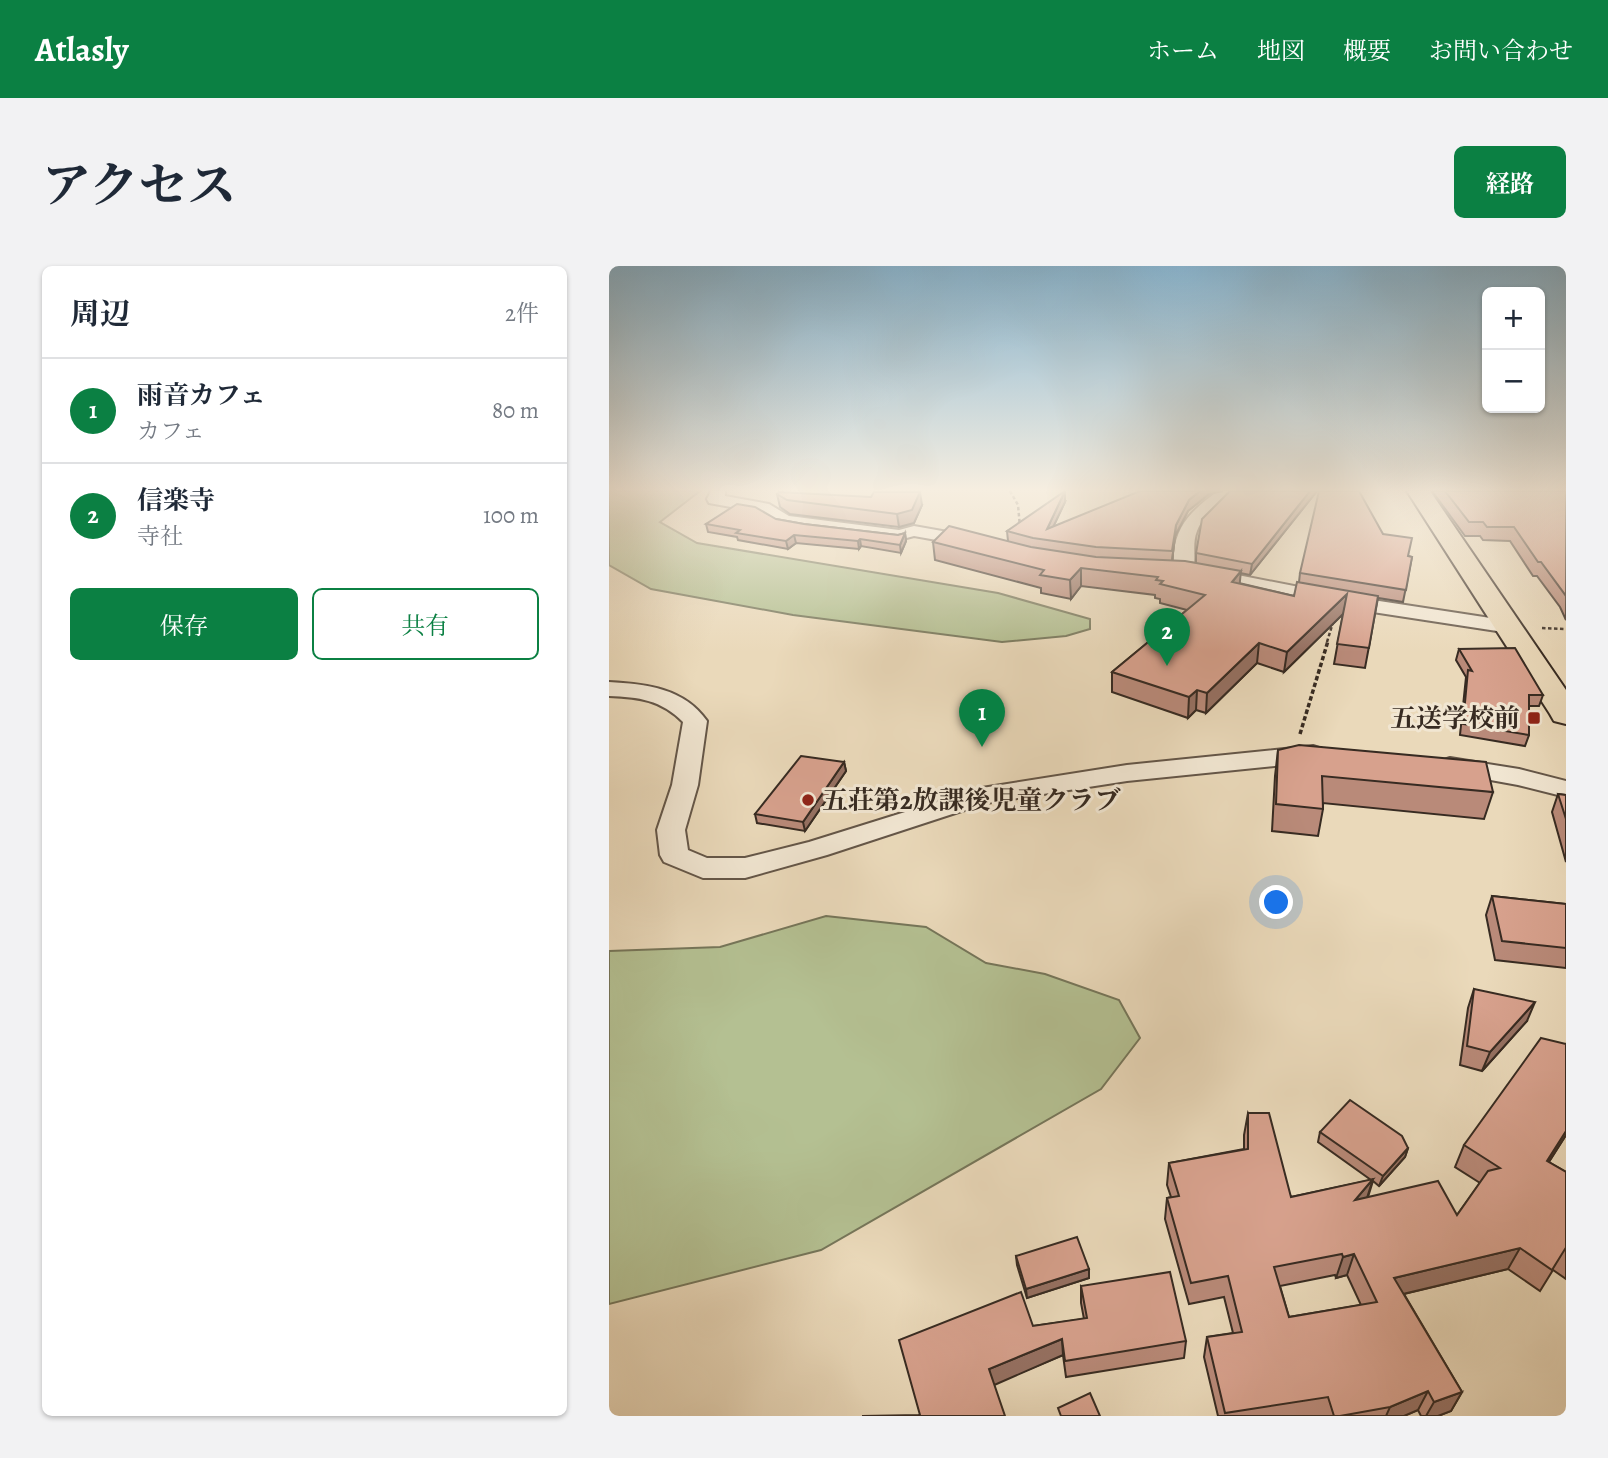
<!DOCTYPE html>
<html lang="ja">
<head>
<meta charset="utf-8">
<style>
  :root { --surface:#fff; --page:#f2f2f3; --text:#1f2937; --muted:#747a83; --line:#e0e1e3; --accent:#0b8043 }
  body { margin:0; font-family:Alegreya,"Noto Serif JP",serif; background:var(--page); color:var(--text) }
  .controls { position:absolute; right:21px; top:21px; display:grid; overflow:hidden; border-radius:10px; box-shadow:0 2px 5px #0004 }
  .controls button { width:63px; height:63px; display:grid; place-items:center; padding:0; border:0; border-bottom:2px solid var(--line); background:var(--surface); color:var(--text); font:35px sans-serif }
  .you { position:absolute; left:668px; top:637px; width:24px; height:24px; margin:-18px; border:5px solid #fff; border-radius:50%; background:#1a73e8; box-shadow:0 0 0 10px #1a73e833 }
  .badge { display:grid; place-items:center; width:46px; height:46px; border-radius:50%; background:var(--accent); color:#fff; font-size:23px; font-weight:700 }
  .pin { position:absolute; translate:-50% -58px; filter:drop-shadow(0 2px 4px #0008) }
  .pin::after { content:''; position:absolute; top:37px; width:24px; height:21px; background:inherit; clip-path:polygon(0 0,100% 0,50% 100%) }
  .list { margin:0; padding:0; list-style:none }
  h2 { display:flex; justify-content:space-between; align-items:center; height:91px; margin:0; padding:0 28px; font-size:30px }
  h2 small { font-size:23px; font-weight:400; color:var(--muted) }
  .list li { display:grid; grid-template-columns:46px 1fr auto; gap:21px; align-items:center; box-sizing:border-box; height:105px; padding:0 28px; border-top:2px solid var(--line) }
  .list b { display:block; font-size:26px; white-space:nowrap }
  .list p { margin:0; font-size:23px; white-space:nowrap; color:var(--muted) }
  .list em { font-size:23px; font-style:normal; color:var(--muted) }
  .actions { display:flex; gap:14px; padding:21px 28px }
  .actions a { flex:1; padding:16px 0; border:2px solid var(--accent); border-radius:10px; text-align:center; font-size:24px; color:var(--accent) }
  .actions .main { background:var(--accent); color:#fff }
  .map { position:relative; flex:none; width:957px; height:1150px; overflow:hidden; border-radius:10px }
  header { display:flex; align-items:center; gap:42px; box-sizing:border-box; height:98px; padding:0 35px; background:var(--accent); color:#fff }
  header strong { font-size:33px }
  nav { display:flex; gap:38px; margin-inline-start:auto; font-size:24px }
  .intro { display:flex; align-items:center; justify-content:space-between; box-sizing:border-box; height:168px; padding:0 42px }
  h1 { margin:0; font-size:49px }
  .button { padding:18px 32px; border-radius:10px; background:var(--accent); color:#fff; font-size:24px; font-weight:700 }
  main { display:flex; gap:42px; padding:0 42px }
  aside { flex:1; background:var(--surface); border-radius:10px; box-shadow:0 2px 5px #0004 }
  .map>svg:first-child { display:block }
  .green { fill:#b4c092; stroke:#76765a; stroke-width:2 }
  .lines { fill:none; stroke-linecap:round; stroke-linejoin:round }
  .street-casing { stroke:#645648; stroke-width:4 }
  .highway-casing { stroke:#372b22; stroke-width:4 }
  .path-far1 { stroke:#372b22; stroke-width:2.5; stroke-dasharray:3.5 2.5; stroke-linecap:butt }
  .path { stroke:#372b22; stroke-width:3.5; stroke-dasharray:4.5 2.5; stroke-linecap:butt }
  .street { fill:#f1e6d2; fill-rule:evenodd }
  .highway { fill:#ead9ba; fill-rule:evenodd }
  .wall { fill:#b98a79; stroke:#372b22; stroke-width:2; fill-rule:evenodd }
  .shaded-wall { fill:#967163; stroke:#372b22; stroke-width:2 }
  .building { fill:#d7a18d; stroke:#372b22; stroke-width:2; fill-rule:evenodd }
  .poi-dot { fill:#8f2418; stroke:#f1e6d2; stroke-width:2.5 }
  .labels { text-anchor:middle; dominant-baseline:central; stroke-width:6; stroke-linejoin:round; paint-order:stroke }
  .poi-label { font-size:26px; font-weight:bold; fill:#372b22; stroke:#f1e6d2; text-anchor:end }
</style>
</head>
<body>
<header>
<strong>Atlasly</strong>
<nav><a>ホーム</a><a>地図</a><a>概要</a><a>お問い合わせ</a></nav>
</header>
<div class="intro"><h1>アクセス</h1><a class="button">経路</a></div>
<main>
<aside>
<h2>周辺<small>2件</small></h2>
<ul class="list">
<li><span class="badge">1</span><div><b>雨音カフェ</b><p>カフェ</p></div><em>80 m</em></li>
<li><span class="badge">2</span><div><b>信楽寺</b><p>寺社</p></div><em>100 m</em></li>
</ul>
<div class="actions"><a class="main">保存</a><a>共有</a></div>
</aside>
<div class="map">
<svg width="957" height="1150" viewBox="0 0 957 1150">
  <rect width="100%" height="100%" fill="#ead9ba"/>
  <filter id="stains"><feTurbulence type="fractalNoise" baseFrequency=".00286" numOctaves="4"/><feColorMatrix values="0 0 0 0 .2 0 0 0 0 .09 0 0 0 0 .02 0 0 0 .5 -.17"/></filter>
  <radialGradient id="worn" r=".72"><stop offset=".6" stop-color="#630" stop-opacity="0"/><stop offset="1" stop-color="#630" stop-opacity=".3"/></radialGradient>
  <!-- green -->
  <g class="green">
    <path d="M0,225H91L51,256L88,277L389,327L481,353V363L457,370L393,376L184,349L42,323L0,299Z"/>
    <path d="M217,650L317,661L377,697L436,708L510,734L531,772L492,823L212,984L0,1038V685L111,681Z"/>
  </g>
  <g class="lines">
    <defs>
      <g id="street">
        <path d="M102,225H116V230L160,238L180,250L290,264L305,260L367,271L376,276L367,281L305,270L290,274L175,259L149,246L100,237L98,233Z"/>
        <path d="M609,225H628C616,239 595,246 588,265C582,279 589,297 582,309H568C564,302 565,295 565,287C567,258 586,242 609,225Z"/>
        <path d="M593,302L731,329L901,355L908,357L911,361L908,365L901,367L731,341L586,312L583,308L586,304Z"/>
        <path d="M0,416C37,418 75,422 98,455L89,519L76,564L79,584L98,592H136L200,576L373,522L518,499L704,480L713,483L717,488L713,493L704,496L518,515L377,537L218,589L136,612H94L55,596L51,589L48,564L63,519L74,456C52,434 30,431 0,430Z"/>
        <path d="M841,492L910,503L957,515V531L909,519L832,505L828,500L832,495Z"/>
      </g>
      <path id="highway" d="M798,225H821L957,424V458L945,455L941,448Z"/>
    </defs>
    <!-- street casing -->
    <use href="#street" class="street-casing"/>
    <!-- highway casing -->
    <use href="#highway" class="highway-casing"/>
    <!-- path-far1 -->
    <g class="path-far1">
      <path d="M401,225L409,239L411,261"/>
      <path d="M933,362L957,363"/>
      <path d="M718,376L725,353"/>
    </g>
    <!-- path -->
    <path class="path" d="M691,468L719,375"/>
    <!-- street -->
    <use href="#street" class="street"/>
    <!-- highway -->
    <use href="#highway" class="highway"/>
  </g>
  <!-- wall -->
  <g class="wall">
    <path d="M708,225L641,309L631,307L630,317L685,330L690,316L691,307L774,268L799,290L803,291L794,336L769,332L756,402L725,398L734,348L675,406L648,397L597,447L587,444L579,452L503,426V406L578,344L551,337V333L546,332V329L472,320L462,333L432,327V322L326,294L324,276L399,275L398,265L456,236L444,261L600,228L579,245L566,270L563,295L587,297V287Z"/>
    <path d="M823,225H957V354L951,341L928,310H924L901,275L874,274L871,270H856Z"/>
    <path d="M168,228L313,239L305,257L290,261L181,248L171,241Z"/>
    <path d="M167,253L195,258L289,269L296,267L297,275L292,287L252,280L250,283L187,277L179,283L129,274L128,271L99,266L97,258Z"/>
    <path d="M850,383L934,429L930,440H920V469L916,480L851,469L857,411L847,394Z"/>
    <path d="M669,484L884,526L875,553L714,537V543L709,570L663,565L666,510Z"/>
    <path d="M235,496L237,505L196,565L148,557L146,548Z"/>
    <path d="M949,528L957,529V596L943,546Z"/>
    <path d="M883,630L957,638V702L886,694L877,649Z"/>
    <path d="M865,723L918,755L873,805L851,799L859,742Z"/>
    <path d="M957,778V869L940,896L957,906V1013L944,1004L931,1025L899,1003L795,1028L853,1126L842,1145L829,1150H812L809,1144L795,1150H609L595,1091L598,1071L624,1067L615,1031L580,1038L556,953L558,932L562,931L558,919L560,897L635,883V869L639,847L682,931L762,914L709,876L711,866L799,882L796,891L770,920L764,915L759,931L848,949L871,917L846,901L855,879ZM726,1009L727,1012L738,1009L752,1039L680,1051L671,1020Z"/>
    <path d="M407,990L480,1003V1012L418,1032L408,999Z"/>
    <path d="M472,1020L577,1075L575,1092L457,1111L454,1089L310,1149L424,1060L475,1053L472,1037Z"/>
  </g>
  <!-- shaded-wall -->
  <g class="shaded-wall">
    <path d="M456,225V236L438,274V263Z"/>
    <path d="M591,225H614L600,228L579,245L566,270L563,296L567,259L580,234Z"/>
    <path d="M701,225H708L641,309L643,298Z"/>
    <path d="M311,226L313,239L305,257L290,261L288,248Z"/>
    <path d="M296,267L297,275L292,287L291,279Z"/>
    <path d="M185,269L187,277L179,283L177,275Z"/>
    <path d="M251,273L252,280L250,283L249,275Z"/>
    <path d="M472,302V320L462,333L461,314Z"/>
    <path d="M632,305L630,324L623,316Z"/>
    <path d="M738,328L735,347L675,406L678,386Z"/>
    <path d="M650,377L648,397L597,447L598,427Z"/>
    <path d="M588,424L587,444L579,452L580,431Z"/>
    <path d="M235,496L237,505L196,565L194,556Z"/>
    <path d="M926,736L918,755L873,805L881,786Z"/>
    <path d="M957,865V869L927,916L938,895Z"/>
    <path d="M799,882L796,891L770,920L774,910Z"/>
    <path d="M764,913L757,935L746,934Z"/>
    <path d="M911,982L899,1003L777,1032L785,1012Z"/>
    <path d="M745,988L738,1009L727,1012L734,991Z"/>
    <path d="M480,1003V1012L418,1032L417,1023Z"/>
    <path d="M453,1073L454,1089L383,1120L380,1103Z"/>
    <path d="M819,1125L809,1144L795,1150H777L781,1141Z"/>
    <path d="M853,1126L842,1145L829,1150H817L825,1136Z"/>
  </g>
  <!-- building -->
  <g class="building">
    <path d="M456,225L438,263L531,225H591L580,234L567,259L563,285L487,281L424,272L398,265Z"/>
    <path d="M621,225H701L643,298L587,287L593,253Z"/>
    <path d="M710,225H750L774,268L803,272L799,290L803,291L797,324L691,307Z"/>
    <path d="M836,225H957V330L932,296H929L905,261H878L874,256H860Z"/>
    <path d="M170,226L262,231L265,226H311L303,244L288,248L178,234L168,228Z"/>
    <path d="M128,238L146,241L167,253L195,258L289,269L296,267L291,279L251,273L249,275L185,269L177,275L127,267L131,264L97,258Z"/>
    <path d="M340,260L422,281L487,291L576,295L632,305L623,316L685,330L688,316L769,330L760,382L728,378L738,328L678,386L650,377L598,427L588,424L580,431L503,406L596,329L551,318L554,315L547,314L549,311L472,302L461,314L431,309L435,304L324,276Z"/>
    <path d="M906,382L934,429H920V469L854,458L859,404L863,405L850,383Z"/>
    <path d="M690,479L877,496L884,526L713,510L714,543L667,538L669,484Z"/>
    <path d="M192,490L235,496L194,556L146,548Z"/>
    <path d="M949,528L957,529V553Z"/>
    <path d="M883,630L957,638V682L893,675Z"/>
    <path d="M865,723L926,736L881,786L858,780Z"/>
    <path d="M932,772L957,778V865L938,895L957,906V984L956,983L943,1004L911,982L785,1012L853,1126L825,1136L819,1125L781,1141L731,1150H725L719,1131L616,1147L598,1071L633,1066L619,1010L582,1017L558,932L570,930L560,897L639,883V847H660L682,931L764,913L746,934L829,915L848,949L879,905L891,902L855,879ZM733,988L734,991L745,988L768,1036L680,1051L665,1001Z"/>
    <path d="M741,834L793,870L799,882L774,910L711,866Z"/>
    <path d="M468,971L480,1003L417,1023L407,990Z"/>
    <path d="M561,1006L577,1075L456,1095L453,1073L380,1103L396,1150H253L311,1149L290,1074L412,1026L424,1060L478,1052L472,1020Z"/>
    <path d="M481,1127L491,1150H452L449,1142Z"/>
  </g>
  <!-- sky -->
  <linearGradient id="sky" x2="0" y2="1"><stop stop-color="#88b6d2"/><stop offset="0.58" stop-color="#f6eee0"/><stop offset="1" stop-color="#f6eee0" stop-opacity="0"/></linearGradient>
  <rect width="957" height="386" fill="url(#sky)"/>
  <!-- markers -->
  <g class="poi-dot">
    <rect x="918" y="445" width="14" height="14" rx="3.5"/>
    <circle cx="199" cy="534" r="7"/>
  </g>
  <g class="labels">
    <!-- poi labels -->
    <g class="poi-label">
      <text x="911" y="452">五送学校前</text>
      <text x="213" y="534" text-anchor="start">五荘第2放課後児童クラブ</text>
    </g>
  </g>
  <rect width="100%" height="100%" filter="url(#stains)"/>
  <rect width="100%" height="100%" fill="url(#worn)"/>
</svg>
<div class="controls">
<button>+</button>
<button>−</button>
</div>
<div class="you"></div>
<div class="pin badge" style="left:373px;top:481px">1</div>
<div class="pin badge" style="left:558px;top:400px">2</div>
</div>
</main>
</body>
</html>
